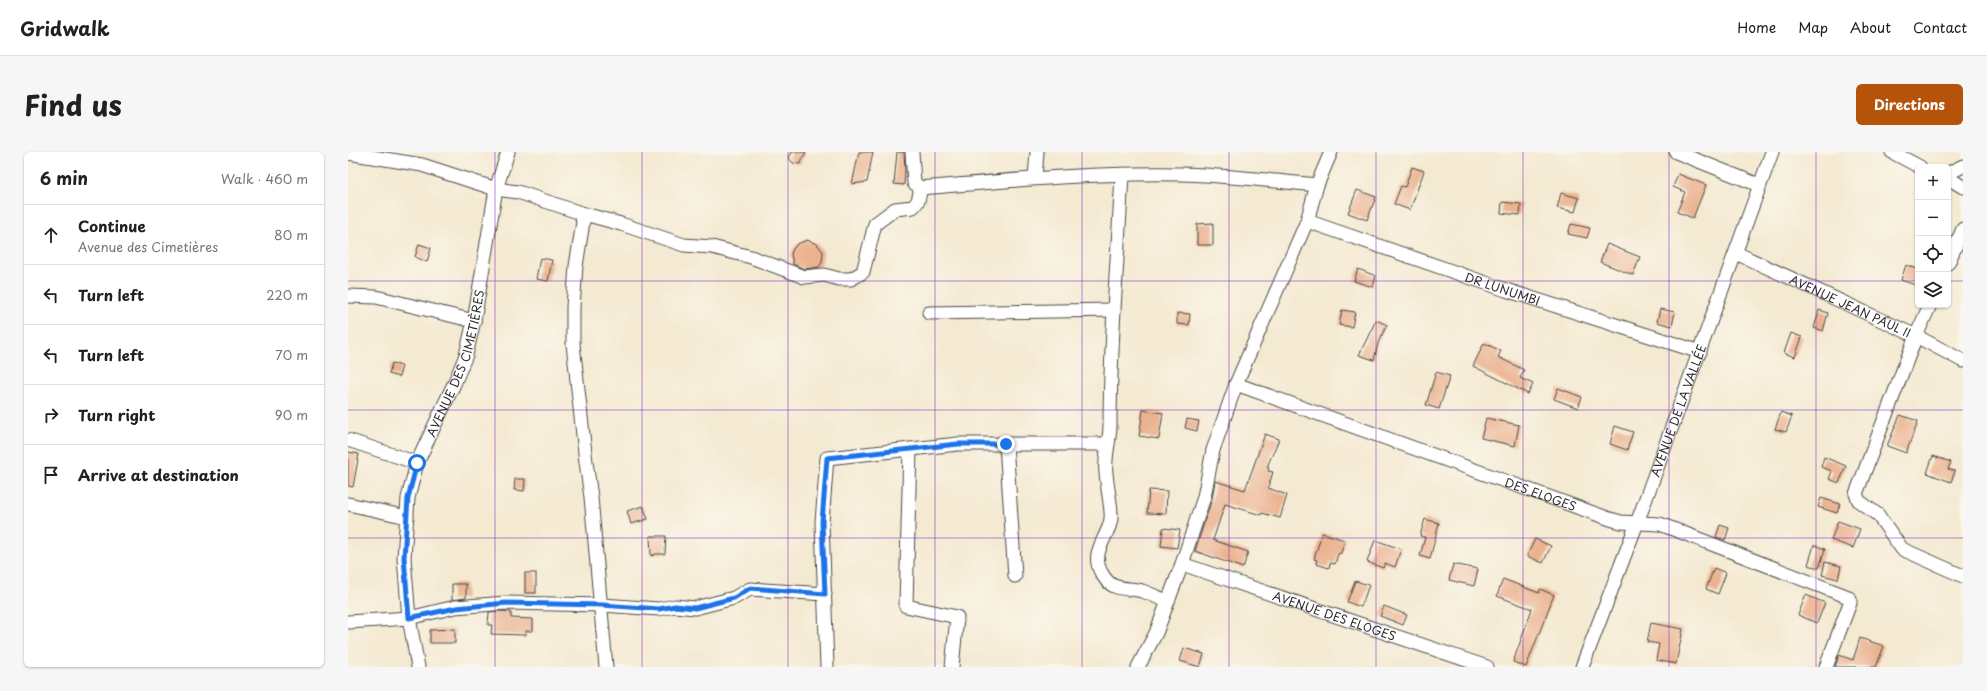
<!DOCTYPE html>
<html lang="en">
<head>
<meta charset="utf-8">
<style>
  :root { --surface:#fff; --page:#f6f6f6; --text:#202124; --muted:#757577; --line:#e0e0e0; --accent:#b45309 }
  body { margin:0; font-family:"Playpen Sans",sans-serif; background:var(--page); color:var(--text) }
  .controls { position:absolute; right:12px; top:12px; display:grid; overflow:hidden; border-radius:6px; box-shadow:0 1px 3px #0004 }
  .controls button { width:36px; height:36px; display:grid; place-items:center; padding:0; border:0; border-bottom:1px solid var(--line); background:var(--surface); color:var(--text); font:20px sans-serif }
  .stop { position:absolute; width:12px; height:12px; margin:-9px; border:3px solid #1a73e8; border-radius:50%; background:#fff }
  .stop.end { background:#1a73e8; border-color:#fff; box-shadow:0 1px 4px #0008 }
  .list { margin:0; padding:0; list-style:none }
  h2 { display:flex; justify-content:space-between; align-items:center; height:52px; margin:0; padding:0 16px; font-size:17px }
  h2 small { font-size:13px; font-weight:400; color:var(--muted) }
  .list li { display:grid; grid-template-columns:26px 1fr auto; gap:12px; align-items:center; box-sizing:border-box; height:60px; padding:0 16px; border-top:1px solid var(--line) }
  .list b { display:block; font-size:15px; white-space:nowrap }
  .list p { margin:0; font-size:13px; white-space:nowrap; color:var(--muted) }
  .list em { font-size:13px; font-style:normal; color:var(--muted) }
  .icon { flex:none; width:22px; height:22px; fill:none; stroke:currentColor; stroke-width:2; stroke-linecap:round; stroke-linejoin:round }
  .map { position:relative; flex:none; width:1615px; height:515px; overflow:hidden; border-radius:6px }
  header { display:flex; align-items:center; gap:24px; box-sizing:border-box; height:56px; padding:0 20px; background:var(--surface); border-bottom:1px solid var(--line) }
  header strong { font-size:19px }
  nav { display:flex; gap:22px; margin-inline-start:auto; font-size:14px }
  .intro { display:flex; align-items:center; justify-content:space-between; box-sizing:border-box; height:96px; padding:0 24px }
  h1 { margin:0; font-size:28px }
  .button { padding:10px 18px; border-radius:6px; background:var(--accent); color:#fff; font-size:14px; font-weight:700 }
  main { display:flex; gap:24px; padding:0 24px }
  aside { flex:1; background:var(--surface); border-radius:6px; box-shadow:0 1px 3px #0004 }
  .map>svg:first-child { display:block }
  .building { fill:#ebb290 }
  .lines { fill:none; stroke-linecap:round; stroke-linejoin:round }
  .minor-casing { stroke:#494844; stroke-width:15 }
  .minor { stroke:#fff; stroke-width:13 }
  .route { stroke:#1a73e8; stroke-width:5 }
  .grid { fill:none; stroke:#7b2cbf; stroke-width:1; stroke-opacity:0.55 }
  .labels { text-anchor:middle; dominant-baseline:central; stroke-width:3.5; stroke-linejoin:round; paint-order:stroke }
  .street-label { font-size:12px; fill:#2b2b2b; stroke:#fbf7ec }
</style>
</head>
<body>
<header>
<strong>Gridwalk</strong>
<nav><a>Home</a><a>Map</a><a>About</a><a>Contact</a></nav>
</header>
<div class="intro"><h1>Find us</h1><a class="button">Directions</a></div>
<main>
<aside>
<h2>6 min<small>Walk · 460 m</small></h2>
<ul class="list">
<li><svg class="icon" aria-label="ahead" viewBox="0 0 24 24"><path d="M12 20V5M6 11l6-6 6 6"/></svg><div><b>Continue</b><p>Avenue des Cimetières</p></div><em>80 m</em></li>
<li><svg class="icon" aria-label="left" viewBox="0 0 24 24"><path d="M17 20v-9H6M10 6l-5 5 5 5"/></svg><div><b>Turn left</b></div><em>220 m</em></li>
<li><svg class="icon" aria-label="left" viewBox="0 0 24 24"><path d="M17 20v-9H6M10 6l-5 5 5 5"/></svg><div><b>Turn left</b></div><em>70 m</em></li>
<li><svg class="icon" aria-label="right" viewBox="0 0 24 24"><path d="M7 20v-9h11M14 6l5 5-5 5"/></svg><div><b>Turn right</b></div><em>90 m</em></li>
<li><svg class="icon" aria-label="arrive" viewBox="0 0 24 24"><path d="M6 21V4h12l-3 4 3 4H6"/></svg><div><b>Arrive at destination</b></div></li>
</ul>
</aside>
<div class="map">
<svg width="1615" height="515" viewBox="0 0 1615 515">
  <rect width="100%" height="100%" fill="#fbf7ec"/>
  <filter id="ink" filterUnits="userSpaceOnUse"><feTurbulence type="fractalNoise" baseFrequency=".025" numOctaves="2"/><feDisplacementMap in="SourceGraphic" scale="8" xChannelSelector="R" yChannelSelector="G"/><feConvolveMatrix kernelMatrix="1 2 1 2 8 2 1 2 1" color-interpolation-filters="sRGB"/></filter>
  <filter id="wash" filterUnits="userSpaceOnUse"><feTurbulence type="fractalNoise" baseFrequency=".012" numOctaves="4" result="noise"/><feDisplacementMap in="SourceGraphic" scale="16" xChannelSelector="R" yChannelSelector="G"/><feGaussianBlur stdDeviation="0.9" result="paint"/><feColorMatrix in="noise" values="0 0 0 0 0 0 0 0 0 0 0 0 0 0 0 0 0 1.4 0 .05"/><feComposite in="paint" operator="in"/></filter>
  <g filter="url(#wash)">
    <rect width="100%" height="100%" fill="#f4e9d1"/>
    <g id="blocks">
      <!-- building -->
      <g class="building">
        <path d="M444,0H458L452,12L445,11L441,6Z"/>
        <path d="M511,0H525L519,30L504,32Z"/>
        <path d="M549,0H556L557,19L556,33L546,32Z"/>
        <path d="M1064,15L1076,19L1062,58L1046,52L1053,34L1057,35Z"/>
        <path d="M1330,22L1358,33L1345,66L1329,60L1337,40L1325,35Z"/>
        <path d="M1009,38L1028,45L1019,68L1000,61Z"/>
        <path d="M1213,41L1231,46L1227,60L1209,56Z"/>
        <path d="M1154,50L1173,52L1172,63L1153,61Z"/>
        <path d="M865,71V93H849V72Z"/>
        <path d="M1223,72L1242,76L1239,86L1220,82Z"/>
        <path d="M459,88L469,92L475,100L474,110L471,115L457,117L445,112L443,102L445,97L449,92Z"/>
        <path d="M71,92L83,96L79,110L67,105Z"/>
        <path d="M1259,92L1292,105L1285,123L1252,110Z"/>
        <path d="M192,106L204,108L200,129L188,127Z"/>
        <path d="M1558,113L1570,117V134L1553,128Z"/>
        <path d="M1010,117L1028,124L1025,135L1006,129Z"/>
        <path d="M1312,157L1327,160L1324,174L1309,170Z"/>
        <path d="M994,158L1007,160L1004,175L991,173Z"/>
        <path d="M1471,158L1480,161L1475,179L1466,176Z"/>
        <path d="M829,161L842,162L841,173L829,172Z"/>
        <path d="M1028,168L1039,173L1030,191L1026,208L1011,203Z"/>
        <path d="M1443,181L1454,185L1447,205L1436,201Z"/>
        <path d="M1136,191L1153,199L1150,205L1176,218L1172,226L1185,232L1180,242L1125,214Z"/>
        <path d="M44,211L54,214L51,225L41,222Z"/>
        <path d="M1088,220L1102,224L1091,257L1078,253Z"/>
        <path d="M1210,236L1234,245L1230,256L1206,247Z"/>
        <path d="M795,258L815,261L811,287L791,284Z"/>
        <path d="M1433,260L1444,264L1438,280L1427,277Z"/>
        <path d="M1552,263L1570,269L1558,301L1539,294Z"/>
        <path d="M1138,266L1171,273L1167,294L1133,286Z"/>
        <path d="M839,267L851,269L849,279L837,276Z"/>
        <path d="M1267,274L1285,280L1279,298L1262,292Z"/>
        <path d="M917,282L931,287L919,315L921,316L920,319L925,320L920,336L939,343L932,366L914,361L913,363L877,352L865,388L900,400L895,416L847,399L864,347L867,329L897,338Z"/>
        <path d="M0,300L11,302L5,335L0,334Z"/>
        <path d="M1585,304L1603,310L1600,317L1607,319L1603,330L1579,321Z"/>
        <path d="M1476,305L1498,314L1491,331L1481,327L1484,319L1473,315Z"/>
        <path d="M167,327H177L176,339L166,338Z"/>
        <path d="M801,338L819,339L818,362L799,361Z"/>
        <path d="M1473,346L1492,352L1489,361L1470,355Z"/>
        <path d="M295,354L300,367L283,372L279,359Z"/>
        <path d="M1077,367L1091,371L1082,407L1072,404L1077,385L1072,384Z"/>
        <path d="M1490,369L1512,377L1505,396L1483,388Z"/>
        <path d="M1372,373L1381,376L1377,388L1368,385Z"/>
        <path d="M815,376L832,378L829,396L813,394Z"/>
        <path d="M974,381L997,388L993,401L990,402L987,412L982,411L981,416L968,412L969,408L966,407Z"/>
        <path d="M302,384H318L317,402H308L303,404Z"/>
        <path d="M1187,387L1203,394L1195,411L1179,404Z"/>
        <path d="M1027,388L1053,397L1047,415L1037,411L1035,416L1019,410Z"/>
        <path d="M1466,393L1477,397L1471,416L1460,413Z"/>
        <path d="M1477,410L1493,414L1490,427L1474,423Z"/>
        <path d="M1105,412L1130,417L1126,434L1101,428Z"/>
        <path d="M1366,416L1378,421L1370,442L1358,437Z"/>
        <rect x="177" y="421" width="11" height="20"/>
        <path d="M1155,427L1191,441L1192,437L1206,443L1178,515L1165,510L1184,457L1149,444Z"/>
        <path d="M1007,429L1021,433L1013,455L999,450Z"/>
        <path d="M104,432H118V446L104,448Z"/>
        <path d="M1458,443L1477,451L1469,471L1450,463Z"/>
        <path d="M1036,454L1059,463L1055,473L1032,464Z"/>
        <path d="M152,459L163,460V466L185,467V479H178V483L143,482L144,473H140L141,460Z"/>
        <path d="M1303,471L1335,477L1328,512L1308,508L1311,492L1299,490Z"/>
        <path d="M107,477V491H82V478Z"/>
        <path d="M1512,486L1536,494L1528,515H1487L1491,503L1505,508Z"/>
        <path d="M836,496L856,502L852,515L832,509Z"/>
      </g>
    </g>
  </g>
  <g filter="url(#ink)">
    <use href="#blocks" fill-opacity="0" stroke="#494844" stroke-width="1"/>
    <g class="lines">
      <defs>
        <g id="minor">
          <path d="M564,0L566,31L573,36C659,29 746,20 833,22C878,23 924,29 969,33"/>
          <path d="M1328,0L1411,33"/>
          <path d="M1544,0L1572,15"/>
          <path d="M0,1L74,13L148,37L170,40L233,61L235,70L228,114L225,155V192L238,310L243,345L258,515"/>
          <path d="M774,22C770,106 762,189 762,273C762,289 756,305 758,321C759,334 762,347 763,360C766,383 737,399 756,425C766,440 780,435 794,439C803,442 811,446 819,449"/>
          <path d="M687,26L689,0"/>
          <path d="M1600,26L1603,20L1615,14"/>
          <path d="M1600,26L1615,35"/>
          <path d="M233,61L273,72L336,93L364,95L403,105L456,125L476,123L491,127H503L515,120L527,72L547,57L565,55L570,49L573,36"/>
          <path id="s1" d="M959,69L1158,138L1352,200"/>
          <path id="s2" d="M1388,101L1568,184L1615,209"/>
          <path d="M1600,111L1615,77"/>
          <path d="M0,144L28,145L126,169"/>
          <path d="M1582,153L1568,184L1508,342L1511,349L1530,363L1554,397L1615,424"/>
          <path d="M581,161L766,158"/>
          <path id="s3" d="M888,232L1262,367L1273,370L1312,372L1498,444L1502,447V451L1478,515"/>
          <path d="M0,288L69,311"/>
          <path d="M658,292L667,424"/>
          <path d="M562,297L558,454L609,465L604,515"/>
          <path d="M0,352L59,365"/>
          <path id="s4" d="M834,412L1139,515"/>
          <path d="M0,470L61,466L107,455L158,451L254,453L311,457L327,454L347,456L386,446L402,437L477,442"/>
          <path id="s5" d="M70,515L61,466L56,406L60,346L69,311L106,232L118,203L126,169L148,37L160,0"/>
          <path d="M479,515L474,370L479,306L610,292H760"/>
          <path d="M790,515L808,481L834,412L856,345L865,298L888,232L959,69L969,33L983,0"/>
          <path id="s6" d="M1234,515L1289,371L1424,0"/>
        </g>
      </defs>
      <!-- minor casing -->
      <use href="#minor" class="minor-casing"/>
      <!-- minor -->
      <use href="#minor" class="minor"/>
    </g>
  </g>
  <g class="lines" filter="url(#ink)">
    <!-- route -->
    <path class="route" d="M69,311L60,346L56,406L61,466L108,456L158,451L254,453L311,457L327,454L347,456L386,446L402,436L477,442L474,370L479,306L610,292H658"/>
  </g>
  <!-- grid -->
  <path class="grid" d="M147,0V515M294,0V515M440,0V515M587,0V515M734,0V515M881,0V515M1028,0V515M1175,0V515M1321,0V515M1468,0V515M0,129H1570M1600,129H1615M0,258H1615M0,386H1615"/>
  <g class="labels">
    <!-- street labels -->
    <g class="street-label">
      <text stroke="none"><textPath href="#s1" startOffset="207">DR LUNUMBI</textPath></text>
      <text stroke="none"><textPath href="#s2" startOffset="126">AVENUE JEAN PAUL II</textPath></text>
      <text stroke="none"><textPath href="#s5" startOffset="314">AVENUE DES CIMETIÈRES</textPath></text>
      <text stroke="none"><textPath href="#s6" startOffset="274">AVENUE DE LA VALLÉE</textPath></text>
      <text stroke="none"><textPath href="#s3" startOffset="324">DES ELOGES</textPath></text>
      <text stroke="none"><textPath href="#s4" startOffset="161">AVENUE DES ELOGES</textPath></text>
    </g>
  </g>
</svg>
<div class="controls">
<button>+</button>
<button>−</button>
<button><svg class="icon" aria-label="locate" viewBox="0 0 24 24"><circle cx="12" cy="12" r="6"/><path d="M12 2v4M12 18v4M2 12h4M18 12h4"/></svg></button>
<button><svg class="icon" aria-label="layers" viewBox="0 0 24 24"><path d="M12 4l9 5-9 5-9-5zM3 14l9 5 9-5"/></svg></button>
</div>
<div class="stop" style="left:69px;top:311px"></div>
<div class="stop end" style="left:658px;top:292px"></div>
</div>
</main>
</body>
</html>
